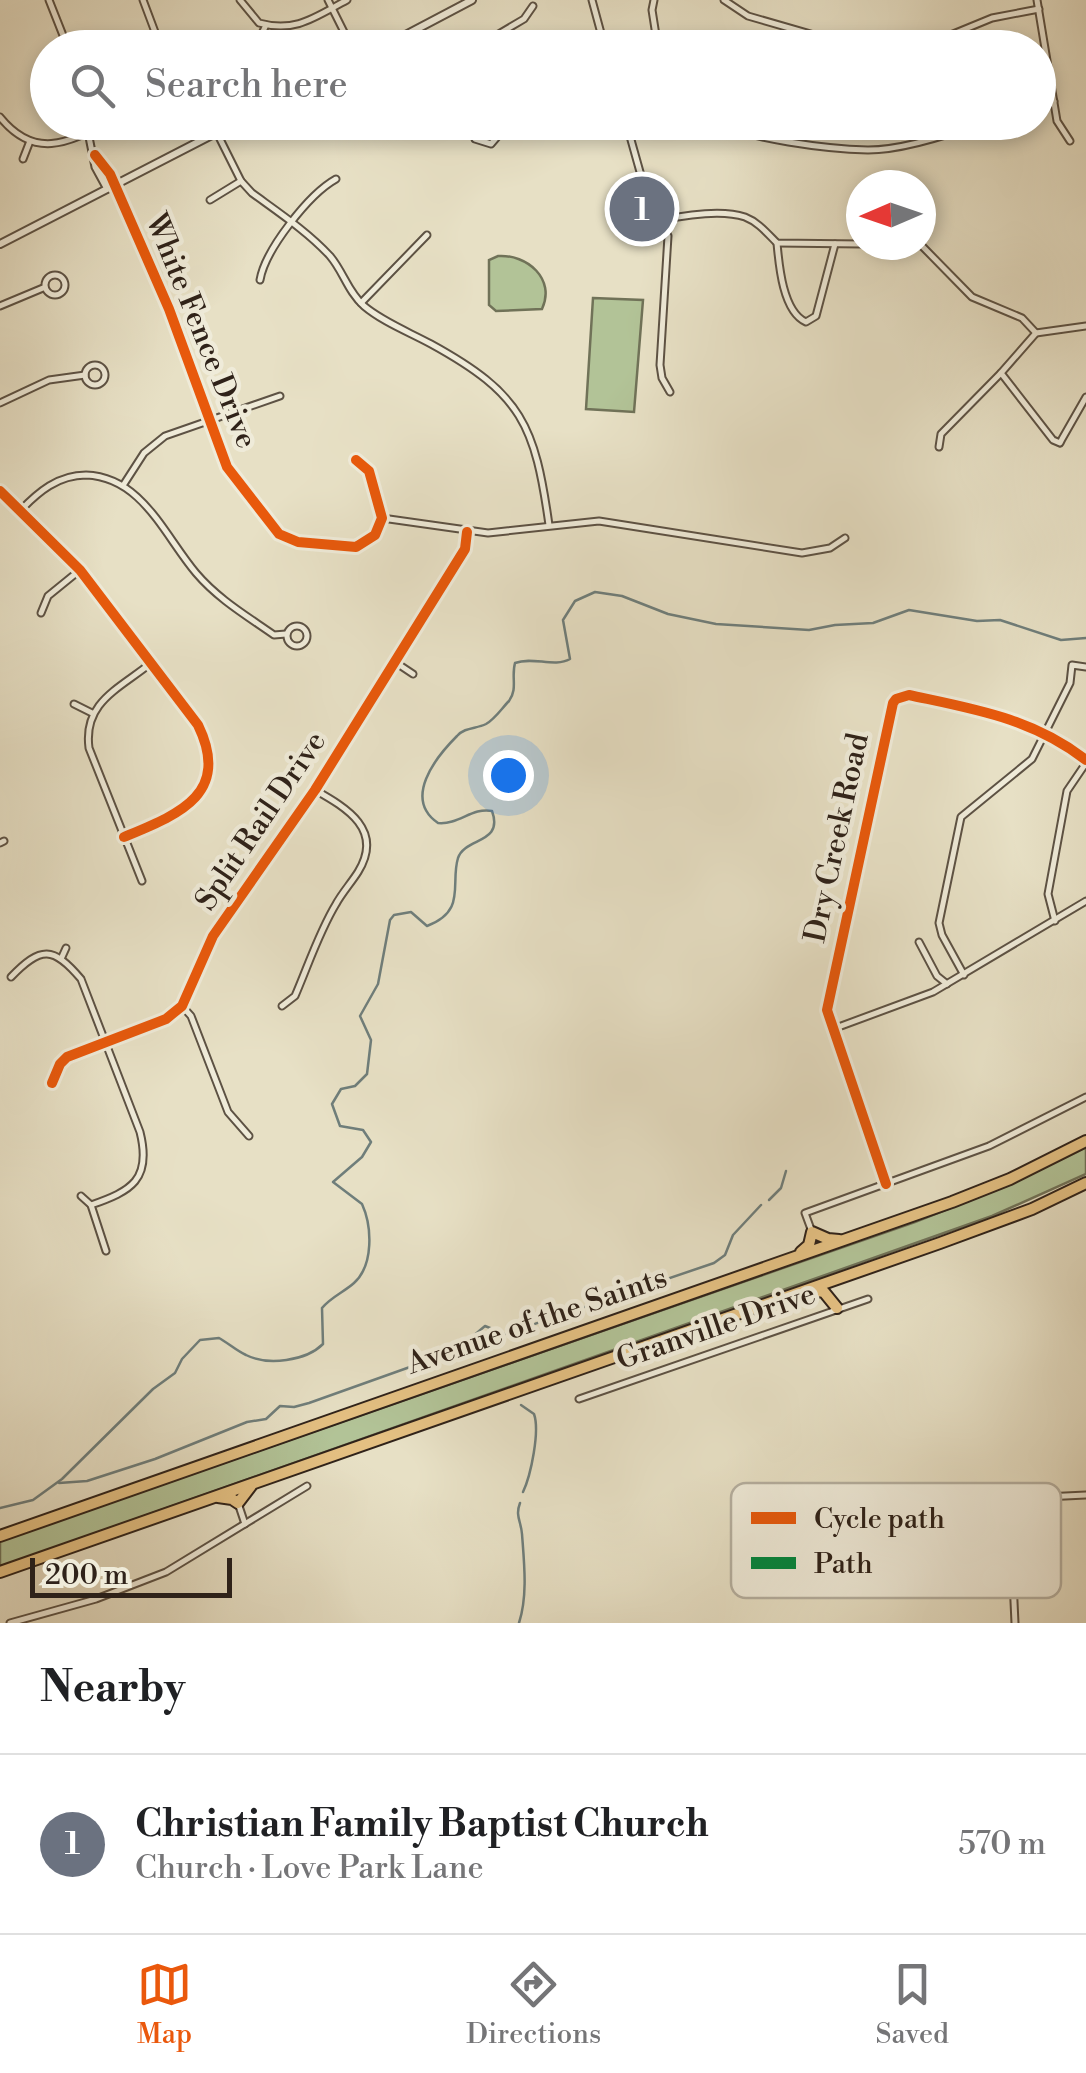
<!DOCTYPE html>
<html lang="en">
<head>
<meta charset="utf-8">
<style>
  :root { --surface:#fff; --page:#f2f2f2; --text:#202124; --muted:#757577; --line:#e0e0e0; --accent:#ea580c }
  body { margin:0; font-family:"Libre Bodoni",serif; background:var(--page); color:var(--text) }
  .compass { position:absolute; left:846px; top:170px; width:90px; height:90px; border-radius:50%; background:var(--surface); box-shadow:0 5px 15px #0003; rotate:268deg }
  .scale { position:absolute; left:30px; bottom:25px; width:202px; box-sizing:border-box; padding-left:10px; border:5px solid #2f2219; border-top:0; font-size:28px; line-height:35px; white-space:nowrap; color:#2f2219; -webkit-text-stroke:8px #efebd9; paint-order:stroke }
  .you { position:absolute; left:508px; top:775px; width:35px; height:35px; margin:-25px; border:8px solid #fff; border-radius:50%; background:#1a73e8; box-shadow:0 0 0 15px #1a73e833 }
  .badge { display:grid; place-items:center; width:65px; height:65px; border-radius:50%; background:var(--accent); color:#fff; font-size:32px; font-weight:700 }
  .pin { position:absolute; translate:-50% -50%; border:5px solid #fff; box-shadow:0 2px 10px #0006 }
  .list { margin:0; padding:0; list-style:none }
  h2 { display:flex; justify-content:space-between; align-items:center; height:130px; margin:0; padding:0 40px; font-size:42px }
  h2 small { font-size:32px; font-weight:400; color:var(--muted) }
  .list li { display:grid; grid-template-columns:65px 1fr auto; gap:30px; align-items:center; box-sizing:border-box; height:180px; padding:0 40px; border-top:2px solid var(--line) }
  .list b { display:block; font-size:38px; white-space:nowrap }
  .list p { margin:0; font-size:32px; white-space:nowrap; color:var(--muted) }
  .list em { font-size:32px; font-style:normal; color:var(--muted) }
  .icon { flex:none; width:55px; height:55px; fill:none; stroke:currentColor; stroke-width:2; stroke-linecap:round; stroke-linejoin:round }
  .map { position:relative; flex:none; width:1086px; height:1623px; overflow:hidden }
  .search { position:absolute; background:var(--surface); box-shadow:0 5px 15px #0003; left:30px; right:30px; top:30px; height:110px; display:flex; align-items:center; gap:25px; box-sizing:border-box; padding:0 35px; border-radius:55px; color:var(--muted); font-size:38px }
  .sheet { height:310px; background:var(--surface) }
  nav { display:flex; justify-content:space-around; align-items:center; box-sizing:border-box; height:140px; border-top:2px solid var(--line); background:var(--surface); font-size:28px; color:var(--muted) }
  nav a { display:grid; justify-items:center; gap:5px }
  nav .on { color:var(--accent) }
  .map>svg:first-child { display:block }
  .green { fill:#b2c397; stroke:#707258; stroke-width:2.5 }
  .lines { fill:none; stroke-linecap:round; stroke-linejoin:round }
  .stream { stroke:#6f7e7b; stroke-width:2.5 }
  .minor-casing { stroke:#5d5244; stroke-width:9 }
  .tertiary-casing { stroke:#5d5244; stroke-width:10 }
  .motorway-casing { stroke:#2f2219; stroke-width:14 }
  .minor { stroke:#efebd9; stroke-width:5 }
  .tertiary { stroke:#efebd9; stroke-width:6 }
  .motorway { stroke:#e4c082; stroke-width:10 }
  .quiet { stroke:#00873e; stroke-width:8; stroke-dasharray:15 8; stroke-linecap:butt }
  .cycleway-casing { stroke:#efebd9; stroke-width:16 }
  .cycleway { stroke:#e8590c; stroke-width:10 }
  .labels { text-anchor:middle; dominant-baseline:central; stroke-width:9; stroke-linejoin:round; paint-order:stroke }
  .street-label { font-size:30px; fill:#2f2219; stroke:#efebd9 }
  .key { fill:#efebd9; stroke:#b5af9f; stroke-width:2.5 }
  .key-label { font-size:28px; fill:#2f2219 }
</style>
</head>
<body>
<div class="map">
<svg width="1086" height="1623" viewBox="0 0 1086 1623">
  <rect width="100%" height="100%" fill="#e7e0c5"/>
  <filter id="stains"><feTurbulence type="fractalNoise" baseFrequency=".002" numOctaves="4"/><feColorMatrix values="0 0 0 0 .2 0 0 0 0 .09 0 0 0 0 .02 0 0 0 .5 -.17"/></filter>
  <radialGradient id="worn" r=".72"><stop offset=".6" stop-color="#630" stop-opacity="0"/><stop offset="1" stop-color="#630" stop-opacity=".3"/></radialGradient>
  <!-- green -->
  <g class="green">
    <path d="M498,256C527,254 556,279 542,309L496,311L489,305V260Z"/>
    <path d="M593,298L643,300L634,412L586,409Z"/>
    <path d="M1086,1147V1174L992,1216L0,1567V1541L915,1222L1011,1184Z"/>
  </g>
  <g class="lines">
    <!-- stream -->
    <g class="stream">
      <path d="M769,1200L781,1188L786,1171"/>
      <path d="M502,1335L714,1263L725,1255L733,1235L761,1205"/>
      <path d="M521,1405L534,1414C540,1431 531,1475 523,1492"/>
      <path d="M59,1483L87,1481L155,1459L247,1422L266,1419L280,1406L294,1407L309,1403L438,1357L465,1343L485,1326L495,1330L501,1344"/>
      <path d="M0,1508L33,1500L62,1479L153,1389L175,1373L182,1359L200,1340L219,1338C228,1343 237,1351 246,1355C268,1366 306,1361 323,1344L322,1308C331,1297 344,1292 354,1283C374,1265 372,1226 362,1204L333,1182L362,1157L371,1142L363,1130L340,1126L332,1104L341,1089L355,1086L367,1074L371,1040L360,1016L378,984L390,920L394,915L411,912L427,926C467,911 450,884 458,858C465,837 504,844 492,811C472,807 459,825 438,823C403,799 435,758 457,736C465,727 476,729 486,724C495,719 502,708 509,701C518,689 511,677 515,663C533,656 554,668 570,659L563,620L575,601L595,592L622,596L668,614L716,624L809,630L835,625L873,623L909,610L977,621L1000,620L1061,640L1086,638"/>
      <path d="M519,1623C528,1595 524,1562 522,1534C521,1521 515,1516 520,1503"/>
    </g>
    <defs>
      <g id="minor">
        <path d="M49,0L68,48"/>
        <path d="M143,0L161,48"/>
        <path d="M240,0L259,23C296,33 315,17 347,0"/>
        <path d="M328,0L352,48"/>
        <path d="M592,0L605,48"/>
        <path d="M654,0L652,10L658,48"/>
        <path d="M724,0L748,16L859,48"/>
        <path d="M1037,0L1057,121L1070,141"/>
        <path d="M257,44L266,25"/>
        <path d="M475,48L524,19L533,6"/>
        <path d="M919,48L992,18L1039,9"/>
        <path d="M1038,105L1054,101"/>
        <path d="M0,117C34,159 67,144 108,122"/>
        <path d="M86,122L95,167L107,189"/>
        <path d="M475,122V139L491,144L503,130"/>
        <path d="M482,122L507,130L526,122"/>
        <path d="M626,122L649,204"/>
        <path d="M713,122C751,139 825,149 868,150C902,150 951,134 983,122"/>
        <path d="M688,123V122"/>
        <path d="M217,133L241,181L252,193C278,212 308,232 330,256C343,271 348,292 364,306C383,322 409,332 431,344C522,394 535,425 549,525"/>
        <path d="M95,155L110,174L169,309L227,467L279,534L298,542L356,547L375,535L382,518L369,471L356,460"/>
        <path d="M23,159L30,141"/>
        <path d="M210,200L241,181"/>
        <path d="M655,212L668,236L660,365L662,378L670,392"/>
        <path d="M662,220C686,215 721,209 745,217C758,222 767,233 777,243L861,244"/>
        <path d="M777,243C779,266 783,312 806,322L816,316L835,244"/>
        <path d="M921,245L972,297L1022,318L1036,333"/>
        <circle cx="55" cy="285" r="10"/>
        <path d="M260,280C265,250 309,194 336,179"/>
        <path d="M361,303L427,235"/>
        <path d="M0,306L43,288"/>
        <path d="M1036,333L1001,373L1053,440L1060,443L1062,439L1086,397"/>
        <path d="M1036,333L1086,326"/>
        <circle cx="95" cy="375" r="10"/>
        <path d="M0,403L49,380L85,375"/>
        <path d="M939,447L941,434L1001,373"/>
        <path d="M124,484L144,453L165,436L280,396"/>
        <path d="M0,491L80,570L198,725C232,795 177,815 124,837"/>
        <path d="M20,511C38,492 58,475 86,475C142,477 164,535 196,573C218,599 247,616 274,635L286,634"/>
        <path d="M382,518L488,533L599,521L802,553L830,548L845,538"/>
        <path d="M41,613L48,596L80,570"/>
        <circle cx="297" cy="636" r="10"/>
        <path d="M395,662L413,674"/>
        <path d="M74,704L92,713"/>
        <path d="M0,843L4,841"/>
        <path d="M142,881L89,748C83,702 119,689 151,663"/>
        <path d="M1055,921L1048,894L1067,791L1086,763"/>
        <path d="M919,942L937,976L947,984"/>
        <path d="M61,959L66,948"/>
        <path d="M964,975L942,935L939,923L961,817L1032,759L1070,683L1072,665L1086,667"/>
        <path d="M11,977C41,946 53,946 81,979L140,1132C152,1180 131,1191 91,1205L106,1251"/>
        <path d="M182,1006L191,1016L228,1112L249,1136"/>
        <path d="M282,1006L295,996C308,966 319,932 336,904C342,893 351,883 358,872C384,830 347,808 315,790"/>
        <path d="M833,1029L933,992L1086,901"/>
        <path d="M52,1083L60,1064L67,1057L166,1019L182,1006L213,936L315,790L465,549L467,532"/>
        <path d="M886,1184L827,1010L893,703L896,699L909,695C974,709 1032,718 1086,760"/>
        <path d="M81,1196L91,1205"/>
        <path d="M812,1232L805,1213L989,1146L1086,1097"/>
        <path d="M579,1399L868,1299"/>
        <path d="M238,1503L245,1524"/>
        <path d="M10,1623L96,1599L166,1572L307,1486"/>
        <path d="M1015,1623L1010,1516L1024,1498L1086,1495"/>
      </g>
      <g id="tertiary">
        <path d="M381,48L472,0"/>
        <path d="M0,244L237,122"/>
      </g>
      <g id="motorway">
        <path d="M801,1252L809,1245L812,1232L828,1239L839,1240"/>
        <path d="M812,1290L824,1292L837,1308"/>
        <path d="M218,1497L232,1499L238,1503L251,1486"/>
        <path d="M0,1536L952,1202L1010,1179L1086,1141"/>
        <path d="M0,1572L940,1243L1032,1209L1086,1183"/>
      </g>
    </defs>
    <!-- minor casing -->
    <use href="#minor" class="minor-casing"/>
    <!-- tertiary casing -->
    <use href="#tertiary" class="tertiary-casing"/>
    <!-- motorway casing -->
    <use href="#motorway" class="motorway-casing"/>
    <!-- minor -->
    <use href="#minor" class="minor"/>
    <!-- tertiary -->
    <use href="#tertiary" class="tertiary"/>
    <!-- motorway -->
    <use href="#motorway" class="motorway"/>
    <!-- quiet -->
    <path class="quiet" d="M649,204L655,212"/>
    <defs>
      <g id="cycleway">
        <path d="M95,155L110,174L169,309L227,467L279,534L298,542L356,547L375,535L382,518L369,471L356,460"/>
        <path d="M0,491L80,570L198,725C232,795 177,815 124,837"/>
        <path d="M52,1083L60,1064L67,1057L166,1019L182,1006L213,936L315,790L465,549L467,532"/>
        <path d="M886,1184L827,1010L893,703L896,699L909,695C974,709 1032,718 1086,760"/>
      </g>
    </defs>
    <!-- cycleway casing -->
    <use href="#cycleway" class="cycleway-casing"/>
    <!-- cycleway -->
    <use href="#cycleway" class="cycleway"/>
  </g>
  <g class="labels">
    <!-- street labels -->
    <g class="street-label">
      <text transform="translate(201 331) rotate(68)">White Fence Drive</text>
      <text transform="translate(261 821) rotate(-56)">Split Rail Drive</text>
      <text transform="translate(837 838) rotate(-78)">Dry Creek Road</text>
      <text transform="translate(537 1321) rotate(-19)">Avenue of the Saints</text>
      <text transform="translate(716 1327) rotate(-19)">Granville Drive</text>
    </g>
  </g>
  <!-- legend -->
  <rect x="731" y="1483" width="330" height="115" rx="15" class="key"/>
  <rect x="751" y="1512" width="45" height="12" fill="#e8590c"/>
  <rect x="751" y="1557" width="45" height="12" fill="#00873e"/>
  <g class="key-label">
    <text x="814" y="1528">Cycle path</text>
    <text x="814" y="1573">Path</text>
  </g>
  <rect width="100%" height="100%" filter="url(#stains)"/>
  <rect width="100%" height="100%" fill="url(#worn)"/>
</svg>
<svg class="compass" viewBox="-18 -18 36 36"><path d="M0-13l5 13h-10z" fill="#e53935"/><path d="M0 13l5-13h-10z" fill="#757577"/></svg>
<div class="scale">200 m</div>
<div class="you"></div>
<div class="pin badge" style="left:642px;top:209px;background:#6b7280">1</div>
<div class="search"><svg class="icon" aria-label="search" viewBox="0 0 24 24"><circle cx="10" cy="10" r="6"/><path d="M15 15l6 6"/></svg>Search here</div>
</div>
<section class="sheet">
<h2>Nearby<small></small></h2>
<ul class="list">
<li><span class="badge" style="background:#6b7280">1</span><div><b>Christian Family Baptist Church</b><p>Church · Love Park Lane</p></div><em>570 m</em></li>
</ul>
</section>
<nav>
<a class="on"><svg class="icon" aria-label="map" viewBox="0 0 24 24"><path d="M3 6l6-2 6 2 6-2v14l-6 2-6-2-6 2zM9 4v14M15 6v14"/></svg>Map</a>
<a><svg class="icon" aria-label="directions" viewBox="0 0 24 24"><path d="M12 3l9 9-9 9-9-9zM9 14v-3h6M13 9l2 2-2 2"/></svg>Directions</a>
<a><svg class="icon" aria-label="saved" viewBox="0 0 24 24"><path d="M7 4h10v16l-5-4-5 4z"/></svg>Saved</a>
</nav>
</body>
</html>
